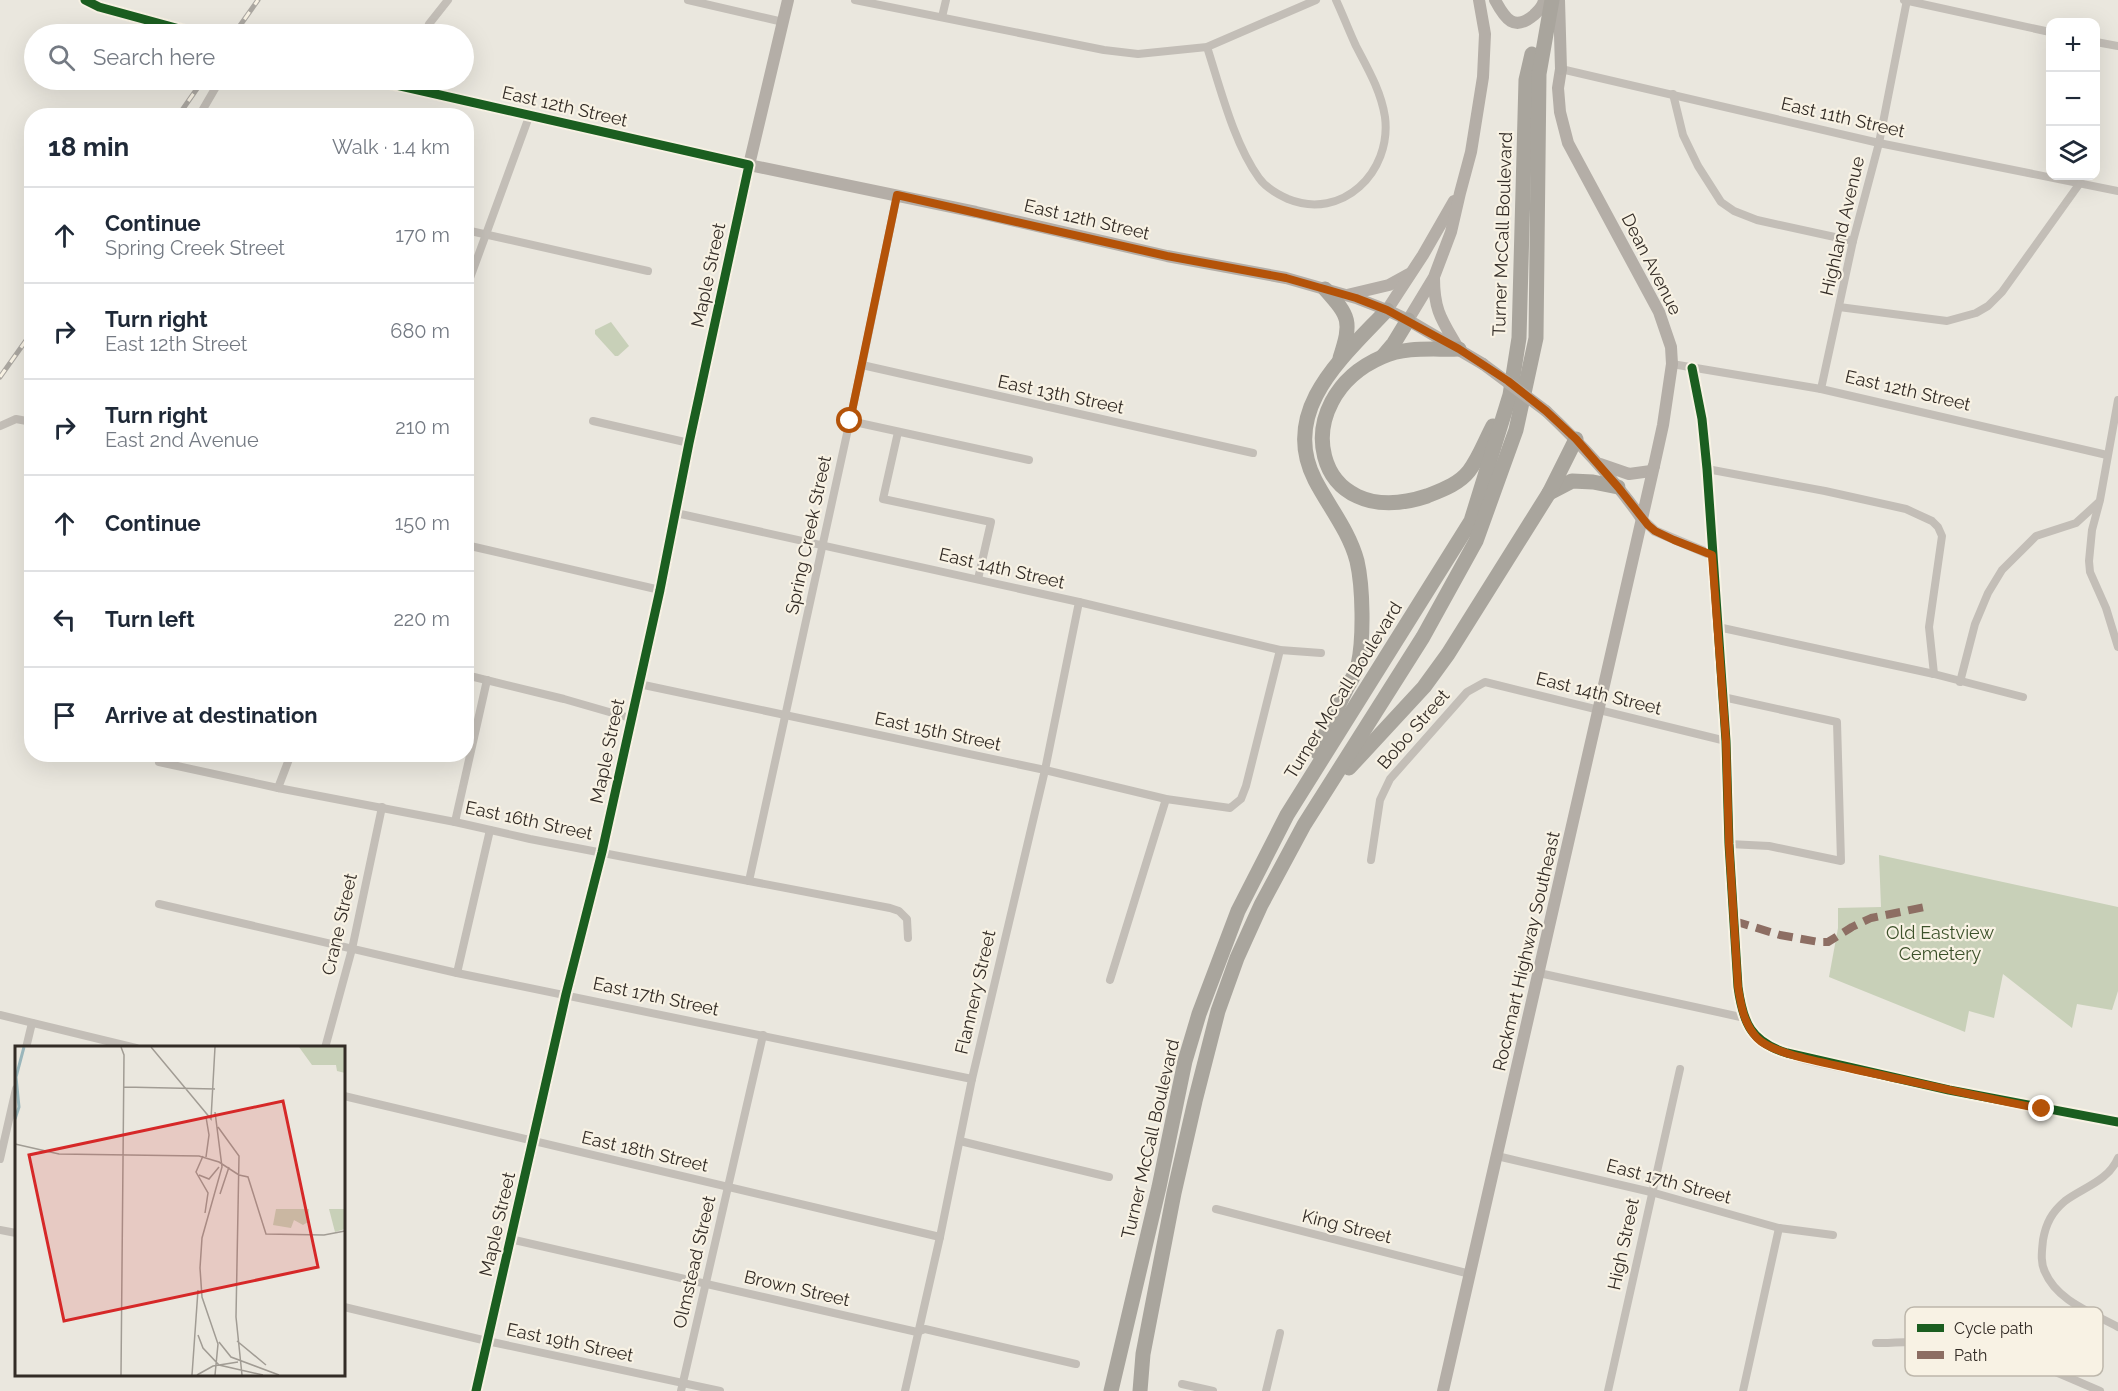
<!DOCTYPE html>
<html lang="en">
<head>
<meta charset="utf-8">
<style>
  :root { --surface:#fff; --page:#f2f2f3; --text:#1f2937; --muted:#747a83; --line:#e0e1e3 }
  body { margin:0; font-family:Raleway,sans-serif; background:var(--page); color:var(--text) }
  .controls { position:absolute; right:18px; top:18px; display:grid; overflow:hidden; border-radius:12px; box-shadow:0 6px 24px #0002 }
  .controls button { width:54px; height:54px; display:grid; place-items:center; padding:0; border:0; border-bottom:2px solid var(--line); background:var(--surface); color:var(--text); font:30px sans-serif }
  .stop { position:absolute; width:18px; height:18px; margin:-14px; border:4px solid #b45309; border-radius:50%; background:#fff }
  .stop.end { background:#b45309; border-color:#fff; box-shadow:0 2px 6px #0008 }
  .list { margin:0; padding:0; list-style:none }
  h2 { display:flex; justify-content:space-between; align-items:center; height:78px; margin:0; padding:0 24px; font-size:26px }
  h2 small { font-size:20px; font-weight:400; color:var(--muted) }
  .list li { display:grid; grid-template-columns:39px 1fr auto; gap:18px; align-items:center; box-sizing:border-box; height:96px; padding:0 24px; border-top:2px solid var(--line) }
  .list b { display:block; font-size:22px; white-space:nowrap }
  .list p { margin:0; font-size:20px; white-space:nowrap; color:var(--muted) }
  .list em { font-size:20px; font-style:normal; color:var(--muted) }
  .icon { flex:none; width:33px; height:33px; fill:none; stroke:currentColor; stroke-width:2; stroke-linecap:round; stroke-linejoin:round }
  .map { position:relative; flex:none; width:2118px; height:1391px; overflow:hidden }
  .search { position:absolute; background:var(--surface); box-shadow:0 6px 24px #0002; left:24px; top:24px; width:450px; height:66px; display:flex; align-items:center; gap:15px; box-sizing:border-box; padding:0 21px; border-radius:33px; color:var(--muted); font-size:22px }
  .panel { position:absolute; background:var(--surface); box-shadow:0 6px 24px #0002; left:24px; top:108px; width:450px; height:654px; border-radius:24px }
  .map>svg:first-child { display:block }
  .green { fill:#c8d0b8 }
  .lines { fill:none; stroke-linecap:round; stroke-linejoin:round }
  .minor { stroke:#c3beb7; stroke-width:8 }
  .tertiary { stroke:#c3beb7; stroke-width:10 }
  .secondary { stroke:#b4aea7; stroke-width:12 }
  .primary { stroke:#b2ada6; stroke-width:12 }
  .motorway { stroke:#a9a59d; stroke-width:15 }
  .rail-casing { stroke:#aba7a1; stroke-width:5 }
  .rail { stroke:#f8f2e4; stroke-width:3; stroke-dasharray:9; stroke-linecap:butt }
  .secondary-bridge { stroke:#b4aea7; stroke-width:12 }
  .quiet { stroke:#8d6e63; stroke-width:8; stroke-dasharray:15 8; stroke-linecap:butt }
  .cycleway-casing { stroke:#f8f2e4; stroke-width:13 }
  .cycleway { stroke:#1b5e20; stroke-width:9 }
  .route { stroke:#b45309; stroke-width:8 }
  .labels { text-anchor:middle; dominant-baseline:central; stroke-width:4.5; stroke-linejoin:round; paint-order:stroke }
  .street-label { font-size:18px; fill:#332c26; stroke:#f8f2e4 }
  .park-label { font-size:18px; fill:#3c512a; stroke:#f8f2e4 }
  .inset-river { fill:none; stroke:#9ab6bb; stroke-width:3 }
  .inset-road { fill:none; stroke:#a19c94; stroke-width:1.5 }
  .view { fill:#d62828; fill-opacity:0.15; stroke:#d62828; stroke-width:3 }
  .inset-edge { fill:none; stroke:#332c26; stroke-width:3 }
  .key { fill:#f8f2e4; stroke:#bdb7ab; stroke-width:1.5 }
  .key-label { font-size:16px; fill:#332c26 }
</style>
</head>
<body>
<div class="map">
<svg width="2118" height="1391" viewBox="0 0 2118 1391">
  <rect width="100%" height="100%" fill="#eae7de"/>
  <!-- green -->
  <g class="green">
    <path d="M611,322L629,346L618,356H615L595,334V330Z"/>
    <path d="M1879,855L2118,907V991L2112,1010L2077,1004L2072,1028L2003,974L1994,1018L1969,1011L1965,1032L1829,977L1838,928V908L1881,907Z"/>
  </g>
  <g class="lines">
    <!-- minor -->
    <g class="minor">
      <path d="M688,0L783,22"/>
      <path d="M855,0L1104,50L1138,54L1207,47L1316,0"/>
      <path d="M1904,0L2050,32"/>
      <path d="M942,17L946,0"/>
      <path d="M425,34L429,24L448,0"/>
      <path d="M2096,42L2118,46"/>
      <path d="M1207,47C1220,87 1234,144 1259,178C1266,188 1277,194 1288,199C1342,221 1392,172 1385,117C1381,91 1368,69 1356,46C1349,31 1343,15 1336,0"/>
      <path d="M1561,69L1879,143L2118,191"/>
      <path d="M1673,94L1683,135L1698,166L1721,202L1734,211L1757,220L1853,241"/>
      <path d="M199,116L220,80"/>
      <path d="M466,230L648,271"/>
      <path d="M466,289L530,114"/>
      <path d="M1839,307L1947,321L1976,313L1988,306L2002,292L2080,183"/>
      <path d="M1672,364L1821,389L2107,455"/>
      <path d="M862,365L1253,453"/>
      <path d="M1692,368L1705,444L1712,555"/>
      <path d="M1821,389L1853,241L1879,143L1907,0"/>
      <path d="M2118,400L2100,500L2092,530L2089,561L2090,572L2106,608L2118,647"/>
      <path d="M593,421L689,443"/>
      <path d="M850,421L1029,460"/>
      <path d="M0,426L16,419L32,422"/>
      <path d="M898,432L883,499L991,522L978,579"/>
      <path d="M1707,469L1825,491L1906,509L1932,521L1938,527L1942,536L1929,627L1934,674"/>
      <path d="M676,513L1079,602L1280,650L1321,653"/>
      <path d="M466,545L660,590"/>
      <path d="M1718,627L1934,674L2023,697"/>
      <path d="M466,675L564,699L630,718"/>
      <path d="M1960,682L1975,624L1988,593L2002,570L2036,536L2076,523L2099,502"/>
      <path d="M639,684L1045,770L1166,799L1230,808L1241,799L1246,786L1280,650"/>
      <path d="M1723,697L1837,722L1841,861L1769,846L1729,844"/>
      <path d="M159,762L278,788L455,822L530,839L890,908L899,911L907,919L908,938"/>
      <path d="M278,788L291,754"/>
      <path d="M455,822L487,680"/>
      <path d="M1371,860L1380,800L1390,779L1467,692L1485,682L1726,741"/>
      <path d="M749,881L862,365L897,195"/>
      <path d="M159,904L457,973L972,1079"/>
      <path d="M457,973L490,830"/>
      <path d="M1539,973L1745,1018"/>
      <path d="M1110,980L1166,799"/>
      <path d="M0,1015L136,1048"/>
      <path d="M26,1048L32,1023"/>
      <path d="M325,1048L352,949L382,807"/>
      <path d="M344,1096L940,1237"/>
      <path d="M960,1141L1109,1177"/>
      <path d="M1497,1156L1651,1192L1779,1228L1833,1235"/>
      <path d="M2118,1158C2108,1181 2084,1187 2065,1201C2052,1212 2046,1223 2043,1240C2042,1251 2040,1262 2045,1272C2057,1301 2093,1313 2118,1327"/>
      <path d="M0,1159L16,1089"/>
      <path d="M1216,1209L1470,1274"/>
      <path d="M0,1230L16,1233"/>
      <path d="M510,1239L917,1332L925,1329L1076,1364"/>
      <path d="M344,1307L487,1341L720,1391"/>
      <path d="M1876,1343C1901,1343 1926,1340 1951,1342C2004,1346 2052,1371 2100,1391"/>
      <path d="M1182,1384L1213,1391"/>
      <path d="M681,1391L763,1035"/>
      <path d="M905,1391L940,1237L972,1079L1045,770L1079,602"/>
      <path d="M1266,1391L1280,1333"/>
      <path d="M1608,1391L1680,1069"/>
      <path d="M1743,1391L1779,1228"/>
    </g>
    <!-- tertiary -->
    <path class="tertiary" d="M1642,519L1655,531L1712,555L1726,741L1729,844L1738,987C1741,1006 1744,1029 1761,1041C1782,1057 1830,1064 1857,1070C1944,1089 2030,1107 2118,1122"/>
    <!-- secondary -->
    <g class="secondary">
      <path d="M85,0L99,7L198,34"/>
      <path d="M374,80L749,165L976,212L1167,256L1286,278L1356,298L1387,310L1408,320L1483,364"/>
      <path d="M1434,278C1434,311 1442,320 1458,348"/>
      <path d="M1347,295L1389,285L1409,274"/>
      <path d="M1387,310L1423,255L1454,201"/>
      <path d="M1408,320L1434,277L1451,232L1460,193L1471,152L1483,77L1485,34L1479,0"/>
      <path d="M1546,411C1581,444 1614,479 1642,519"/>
      <path d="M1600,464L1629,474L1651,471L1654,466"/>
      <path d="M476,1391L566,994L602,852L660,590L689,443L749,165L788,0"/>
      <path d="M1443,1391L1654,466L1663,425L1672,364L1671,347L1659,312L1568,143L1560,112L1558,88L1561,69"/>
    </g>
    <!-- primary -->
    <g class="primary">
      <path d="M1495,0C1505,19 1514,32 1534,15C1539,10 1543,7 1544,0"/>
      <path d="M1559,0L1561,69"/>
    </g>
    <!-- motorway -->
    <g class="motorway">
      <path d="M1325,289C1350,317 1352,321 1340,358"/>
      <path d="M1459,349C1434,350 1406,346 1382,357C1285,399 1311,534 1427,496C1442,490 1459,484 1469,471C1479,458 1485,441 1493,426"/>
      <path d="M1383,356L1394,343L1408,320"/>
      <path d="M1549,493L1572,481L1593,482L1618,487"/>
      <path d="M1317,752C1327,731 1336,710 1346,690C1350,682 1356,673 1358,665C1364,639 1363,587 1357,561C1349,531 1329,507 1315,480C1279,410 1344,356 1387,310"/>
      <path d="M1349,768L1424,687L1448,654L1549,493L1576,439"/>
      <path d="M1111,1391L1159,1187L1185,1061L1199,1014L1238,911L1287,815L1471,521L1510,395L1519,338L1526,80L1532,54"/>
      <path d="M1140,1391L1143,1354L1174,1193L1195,1101L1218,1011L1237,958L1261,905L1304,825L1423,637L1476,541L1516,430L1536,338L1539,74L1552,0"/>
    </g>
    <defs>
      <g id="rail">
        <path d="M234,34L258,0"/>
        <path d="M178,116L203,80"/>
        <path d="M0,377L32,332"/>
      </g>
    </defs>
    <!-- rail casing -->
    <use href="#rail" class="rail-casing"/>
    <!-- rail -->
    <use href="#rail" class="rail"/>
    <!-- secondary-bridge -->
    <path class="secondary-bridge" d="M1483,364L1546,411"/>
    <!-- quiet -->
    <path class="quiet" d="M1734,921L1780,935L1819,942H1828L1852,927L1871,918L1930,906"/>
    <defs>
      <g id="cycleway">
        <path d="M85,0L99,7L198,34"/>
        <path d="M374,80L749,165L689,443L660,590L602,852L566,994L476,1391"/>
        <path d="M1692,368L1702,419L1707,469L1726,741L1729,844L1738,987C1743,1023 1751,1042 1787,1053L1949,1090L2118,1122"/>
      </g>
    </defs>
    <!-- cycleway casing -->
    <use href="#cycleway" class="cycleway-casing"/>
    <!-- cycleway -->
    <use href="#cycleway" class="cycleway"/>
  </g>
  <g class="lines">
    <!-- route -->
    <path class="route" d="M850,421L897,195L1167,256L1286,278L1356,298L1387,310L1459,349L1508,381L1546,411L1576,439L1618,487L1648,525L1655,531L1674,540L1712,555L1726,741L1729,844L1738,987C1741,1006 1744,1024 1757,1038C1773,1055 1833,1064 1857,1070C1918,1083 1980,1097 2042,1109"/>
  </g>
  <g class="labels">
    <!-- street labels -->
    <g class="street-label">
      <text transform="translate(565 106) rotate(13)">East 12th Street</text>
      <text transform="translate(1843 117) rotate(13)">East 11th Street</text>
      <text transform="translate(1087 219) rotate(13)">East 12th Street</text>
      <text transform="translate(1842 226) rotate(-77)">Highland Avenue</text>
      <text transform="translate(1502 234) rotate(-88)">Turner McCall Boulevard</text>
      <text transform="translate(1652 264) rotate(63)">Dean Avenue</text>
      <text transform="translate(708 275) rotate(-78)">Maple Street</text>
      <text transform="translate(1908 390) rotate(13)">East 12th Street</text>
      <text transform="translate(1061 394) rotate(12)">East 13th Street</text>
      <text transform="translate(808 535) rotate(-78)">Spring Creek Street</text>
      <text transform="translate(1002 568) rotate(13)">East 14th Street</text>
      <text transform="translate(1343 690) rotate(-58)">Turner McCall Boulevard</text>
      <text transform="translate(1599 693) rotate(14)">East 14th Street</text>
      <text transform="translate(1413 729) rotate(-49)">Bobo Street</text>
      <text transform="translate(938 731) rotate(12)">East 15th Street</text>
      <text transform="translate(607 751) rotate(-78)">Maple Street</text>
      <text transform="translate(529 820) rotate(12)">East 16th Street</text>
      <text transform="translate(339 924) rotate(-77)">Crane Street</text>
      <text transform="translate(1526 951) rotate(-77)">Rockmart Highway Southeast</text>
      <text transform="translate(975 992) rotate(-77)">Flannery Street</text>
      <text transform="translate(656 996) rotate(12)">East 17th Street</text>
      <text transform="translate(1150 1139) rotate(-77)">Turner McCall Boulevard</text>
      <text transform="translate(645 1151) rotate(13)">East 18th Street</text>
      <text transform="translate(1669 1181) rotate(15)">East 17th Street</text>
      <text transform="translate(497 1224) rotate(-77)">Maple Street</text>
      <text transform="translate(1347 1226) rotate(14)">King Street</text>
      <text transform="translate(1623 1244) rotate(-78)">High Street</text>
      <text transform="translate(694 1262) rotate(-77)">Olmstead Street</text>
      <text transform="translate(797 1288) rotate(13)">Brown Street</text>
      <text transform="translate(570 1342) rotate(12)">East 19th Street</text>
    </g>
    <!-- park labels -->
    <g class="park-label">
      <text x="1940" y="932">Old Eastview<tspan x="1940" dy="21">Cemetery</tspan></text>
    </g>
  </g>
  <!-- overview -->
  <g transform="translate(15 1046)">
    <rect width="330" height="330" fill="#eae7de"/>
    <path d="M284,1H330V27L322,25L321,19H297ZM261,163H294L293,176L288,179L279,174L276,182L258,179ZM314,163H330V183L320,186Z" fill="#c8d0b8"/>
    <path class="inset-river" d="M0,73L4,61L1,31L9,1"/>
    <path class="inset-road" d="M136,1L196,73L200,1M109,41L200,43M200,66L207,121L187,192L185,222L187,251L203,298L200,329M203,81L224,110L221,271L227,329M0,98L44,108L184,110L204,116L224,129M188,110L181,126L193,147L190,167M191,111L194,89L191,71M184,129L194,133L204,121M224,129L233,131L251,188L309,189L330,185M205,148L214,121M183,289L188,302L204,319L248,329M222,295L251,319M204,296L216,311L264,329M106,329L109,9L106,1M177,329L183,244M182,329L198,320L223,316"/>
    <path class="view" d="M268,55L303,221L49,275L14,109Z"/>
    <rect width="330" height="330" class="inset-edge"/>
  </g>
  <!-- legend -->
  <rect x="1905" y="1307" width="198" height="69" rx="9" class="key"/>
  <rect x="1917" y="1324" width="27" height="8" fill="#1b5e20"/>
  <rect x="1917" y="1351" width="27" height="8" fill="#8d6e63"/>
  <g class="key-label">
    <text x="1954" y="1334">Cycle path</text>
    <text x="1954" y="1361">Path</text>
  </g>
</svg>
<div class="controls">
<button>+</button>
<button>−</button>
<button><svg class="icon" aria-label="layers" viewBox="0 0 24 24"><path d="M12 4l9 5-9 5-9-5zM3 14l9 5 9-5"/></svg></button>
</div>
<div class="stop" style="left:850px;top:421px"></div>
<div class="stop end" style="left:2042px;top:1109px"></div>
<div class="search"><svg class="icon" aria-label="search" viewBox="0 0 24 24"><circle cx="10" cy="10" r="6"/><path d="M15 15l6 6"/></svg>Search here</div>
<section class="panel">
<h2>18 min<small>Walk · 1.4 km</small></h2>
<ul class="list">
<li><svg class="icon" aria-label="ahead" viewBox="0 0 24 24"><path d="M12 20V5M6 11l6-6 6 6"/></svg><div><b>Continue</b><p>Spring Creek Street</p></div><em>170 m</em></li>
<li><svg class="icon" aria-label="right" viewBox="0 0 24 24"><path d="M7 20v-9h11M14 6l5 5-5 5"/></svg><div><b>Turn right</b><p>East 12th Street</p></div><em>680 m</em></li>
<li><svg class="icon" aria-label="right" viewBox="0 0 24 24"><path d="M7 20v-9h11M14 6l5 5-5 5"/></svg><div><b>Turn right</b><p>East 2nd Avenue</p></div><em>210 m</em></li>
<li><svg class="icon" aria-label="ahead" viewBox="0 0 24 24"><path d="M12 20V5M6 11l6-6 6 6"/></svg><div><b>Continue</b></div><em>150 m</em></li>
<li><svg class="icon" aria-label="left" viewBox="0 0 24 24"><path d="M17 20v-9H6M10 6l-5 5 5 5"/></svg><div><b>Turn left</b></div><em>220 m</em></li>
<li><svg class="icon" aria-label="arrive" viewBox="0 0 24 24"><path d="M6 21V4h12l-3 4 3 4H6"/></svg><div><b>Arrive at destination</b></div></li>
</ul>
</section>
</div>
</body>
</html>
